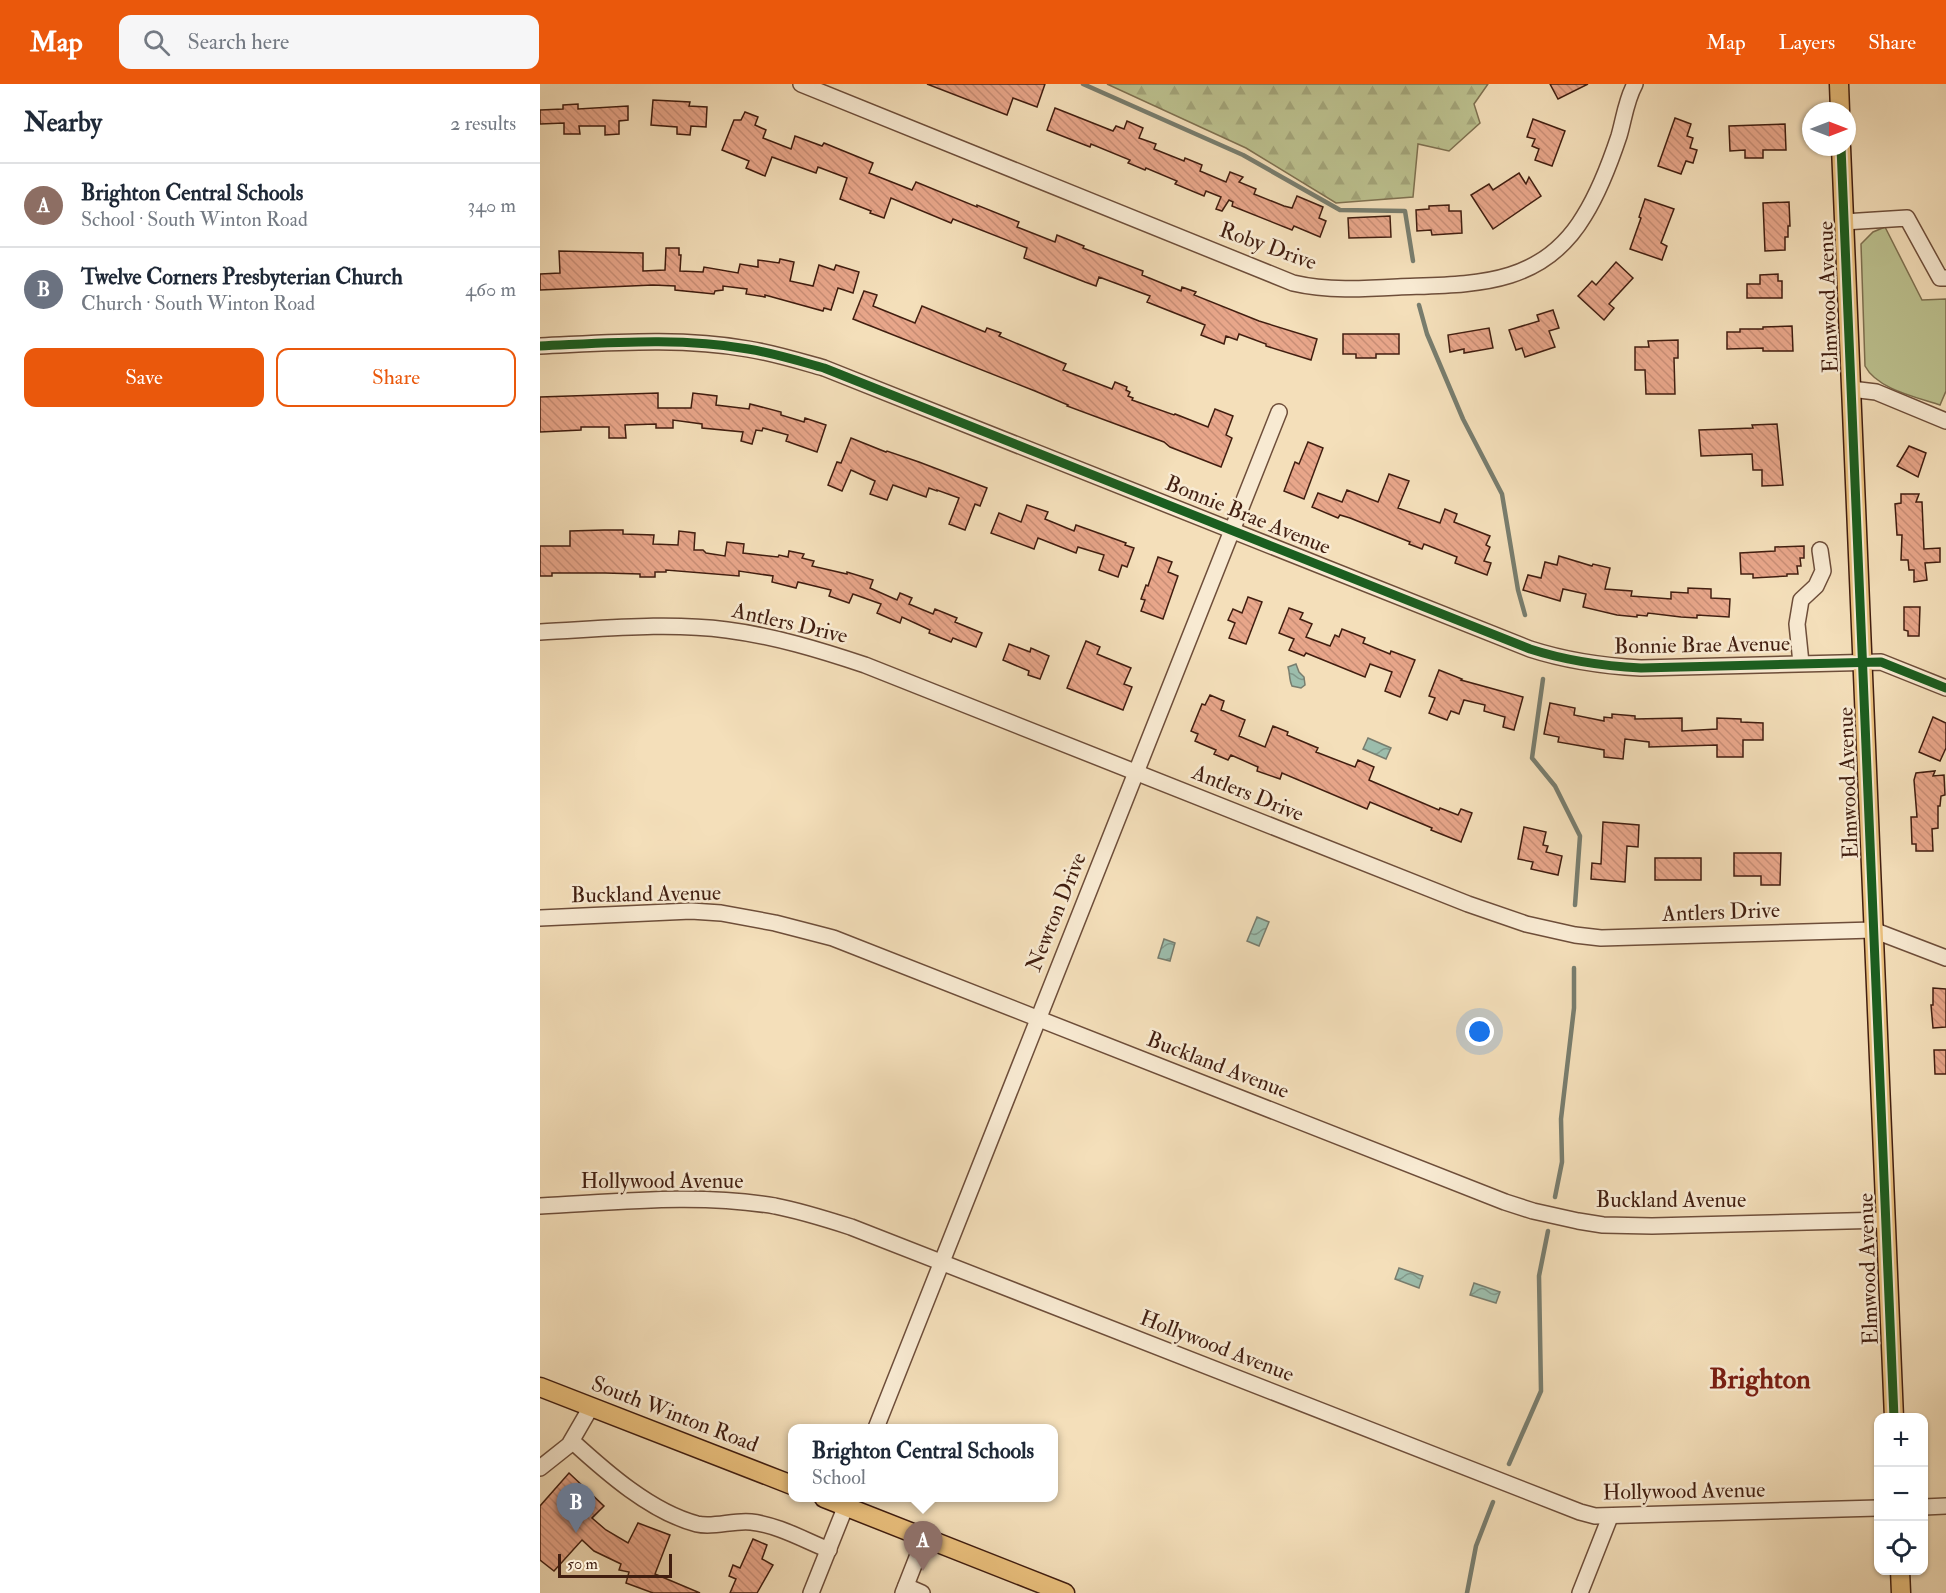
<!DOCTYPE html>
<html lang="en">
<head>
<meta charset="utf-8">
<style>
  :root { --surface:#fff; --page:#f6f6f7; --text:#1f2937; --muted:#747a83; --line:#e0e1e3; --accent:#ea580c }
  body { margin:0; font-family:"IM FELL Double Pica",serif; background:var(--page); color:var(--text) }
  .controls { position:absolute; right:18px; bottom:18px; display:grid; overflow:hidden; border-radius:12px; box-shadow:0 2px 4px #0004 }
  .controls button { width:54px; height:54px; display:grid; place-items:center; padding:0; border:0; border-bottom:2px solid var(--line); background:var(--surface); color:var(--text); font:30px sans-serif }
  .compass { position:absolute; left:1262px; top:18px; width:54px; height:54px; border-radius:50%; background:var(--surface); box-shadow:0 2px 4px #0004; rotate:90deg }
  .scale { position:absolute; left:18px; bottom:15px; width:114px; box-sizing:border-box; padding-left:6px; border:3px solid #411e10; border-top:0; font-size:16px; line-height:21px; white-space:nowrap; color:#411e10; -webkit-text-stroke:4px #f8ead2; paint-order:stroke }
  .you { position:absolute; left:940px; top:948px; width:21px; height:21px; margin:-15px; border:4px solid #fff; border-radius:50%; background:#1a73e8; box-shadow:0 0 0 9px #1a73e833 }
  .badge { display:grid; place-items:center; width:39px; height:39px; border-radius:50%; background:var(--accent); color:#fff; font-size:20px; font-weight:700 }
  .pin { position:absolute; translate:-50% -50px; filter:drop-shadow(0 2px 3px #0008) }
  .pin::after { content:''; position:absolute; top:32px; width:21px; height:18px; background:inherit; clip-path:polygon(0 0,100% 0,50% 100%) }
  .popup { position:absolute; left:248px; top:1340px; width:270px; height:78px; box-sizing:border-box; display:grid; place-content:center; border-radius:12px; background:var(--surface); filter:drop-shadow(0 2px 4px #0005); font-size:20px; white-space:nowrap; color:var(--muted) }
  .popup b { font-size:22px; color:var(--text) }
  .popup::after { content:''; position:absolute; left:50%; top:100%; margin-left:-12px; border:12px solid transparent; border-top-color:var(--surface) }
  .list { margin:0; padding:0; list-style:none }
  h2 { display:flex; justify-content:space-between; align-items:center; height:78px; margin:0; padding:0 24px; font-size:26px }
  h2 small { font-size:20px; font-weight:400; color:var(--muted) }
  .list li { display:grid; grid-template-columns:39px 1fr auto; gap:18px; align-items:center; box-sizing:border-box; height:84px; padding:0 24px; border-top:2px solid var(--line) }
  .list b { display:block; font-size:22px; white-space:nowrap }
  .list p { margin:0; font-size:20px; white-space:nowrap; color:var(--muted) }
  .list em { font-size:20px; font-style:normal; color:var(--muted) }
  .actions { display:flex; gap:12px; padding:18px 24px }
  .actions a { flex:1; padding:14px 0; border:2px solid var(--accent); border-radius:12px; text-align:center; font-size:21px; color:var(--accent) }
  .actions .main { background:var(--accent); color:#fff }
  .icon { flex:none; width:33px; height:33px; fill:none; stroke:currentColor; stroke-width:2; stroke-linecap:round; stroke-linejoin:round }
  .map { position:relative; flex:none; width:1406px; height:1509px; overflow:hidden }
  header { display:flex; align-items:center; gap:36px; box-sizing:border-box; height:84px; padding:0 30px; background:var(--accent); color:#fff }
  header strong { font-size:28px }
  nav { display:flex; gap:33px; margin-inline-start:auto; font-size:21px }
  .search { width:420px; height:54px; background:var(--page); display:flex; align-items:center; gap:15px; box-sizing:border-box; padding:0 21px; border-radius:12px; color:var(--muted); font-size:22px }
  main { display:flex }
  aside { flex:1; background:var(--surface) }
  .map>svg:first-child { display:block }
  .forest { fill:url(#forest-firs); stroke:#7e7050; stroke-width:1.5 }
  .green { fill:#bcc18f; stroke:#7e7050; stroke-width:1.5 }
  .water { fill:url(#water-waves); stroke:#787d6e; stroke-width:1.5 }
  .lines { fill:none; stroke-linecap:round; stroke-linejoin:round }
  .stream { stroke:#787d6e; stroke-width:4.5 }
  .building { fill:url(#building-back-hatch); stroke:#411e10; stroke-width:1.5 }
  .minor-casing { stroke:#6e4e3a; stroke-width:18 }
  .major-casing { stroke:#411e10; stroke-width:21 }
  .minor { stroke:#f8ead2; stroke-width:15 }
  .major { stroke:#eac07d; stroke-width:18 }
  .cycleway-casing { stroke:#f8ead2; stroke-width:13 }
  .cycleway { stroke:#1b5e20; stroke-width:9 }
  .labels { text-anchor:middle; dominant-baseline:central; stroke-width:5; stroke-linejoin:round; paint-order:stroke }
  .street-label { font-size:22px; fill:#411e10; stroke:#f8ead2 }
  .district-label { font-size:28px; font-weight:bold; fill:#7a1f14; stroke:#f8ead2 }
</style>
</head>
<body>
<header>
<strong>Map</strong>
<div class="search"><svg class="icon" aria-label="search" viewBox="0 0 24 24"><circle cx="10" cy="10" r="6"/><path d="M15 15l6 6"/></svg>Search here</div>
<nav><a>Map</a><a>Layers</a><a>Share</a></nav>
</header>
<main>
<aside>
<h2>Nearby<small>2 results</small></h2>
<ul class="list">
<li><span class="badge" style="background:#8d6e63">A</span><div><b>Brighton Central Schools</b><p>School · South Winton Road</p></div><em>340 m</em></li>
<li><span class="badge" style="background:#6b7280">B</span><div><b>Twelve Corners Presbyterian Church</b><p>Church · South Winton Road</p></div><em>460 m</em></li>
</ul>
<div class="actions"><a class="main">Save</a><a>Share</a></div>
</aside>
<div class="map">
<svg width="1406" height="1509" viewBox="0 0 1406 1509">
  <defs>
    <pattern id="forest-firs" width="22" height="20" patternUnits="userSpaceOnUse" patternTransform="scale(1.5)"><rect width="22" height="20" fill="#bcc18f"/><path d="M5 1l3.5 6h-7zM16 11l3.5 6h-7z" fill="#a3a57a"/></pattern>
    <pattern id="water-waves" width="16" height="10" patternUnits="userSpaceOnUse" patternTransform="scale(1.5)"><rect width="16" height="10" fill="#9cbdac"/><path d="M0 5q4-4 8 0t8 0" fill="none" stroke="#81998b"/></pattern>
    <pattern id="building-back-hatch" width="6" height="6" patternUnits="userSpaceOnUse" patternTransform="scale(1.5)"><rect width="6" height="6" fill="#e8a68a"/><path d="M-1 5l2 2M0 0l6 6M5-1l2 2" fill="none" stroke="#c88e76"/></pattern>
  </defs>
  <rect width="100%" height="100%" fill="#f4dfba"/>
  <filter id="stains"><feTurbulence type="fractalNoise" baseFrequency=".00333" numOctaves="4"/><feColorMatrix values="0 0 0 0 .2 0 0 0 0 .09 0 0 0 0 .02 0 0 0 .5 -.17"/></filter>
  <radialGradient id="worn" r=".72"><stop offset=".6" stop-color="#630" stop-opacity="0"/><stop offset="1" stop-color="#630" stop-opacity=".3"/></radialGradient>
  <!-- forest -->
  <path class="forest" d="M567,0H948L934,20L940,39L909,67L878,60L873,113L796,119L706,64Z"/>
  <!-- green -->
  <path class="green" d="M1345,143L1382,216L1406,215V307L1400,321C1376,313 1337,305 1325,282L1321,160L1333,148Z"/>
  <!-- water -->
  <g class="water">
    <path d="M756,580L759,588L764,593L765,601L761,604L752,602C749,596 750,589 748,583Z"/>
    <path d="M828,654L851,664L846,675L823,665Z"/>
    <path d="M717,833L729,838L719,862L707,857Z"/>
    <path d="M624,855L635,859L630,877L618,874Z"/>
    <path d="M859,1184L883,1192L879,1204L855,1195Z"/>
    <path d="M934,1199L960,1208L956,1219L930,1211Z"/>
  </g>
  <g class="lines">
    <!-- stream -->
    <g class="stream">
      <path d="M543,0L703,71L800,126L865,127L873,177"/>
      <path d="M879,221L887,250L923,335L962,410L978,506L985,531"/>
      <path d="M1003,595L992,674L1015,702L1040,752L1035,821"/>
      <path d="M1015,1113L1022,1078L1021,1035L1034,924V884"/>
      <path d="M969,1380L1001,1307L999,1192L1008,1147"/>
      <path d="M927,1509L936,1462L953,1418"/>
    </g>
  </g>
  <!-- building -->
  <g class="building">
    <path d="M387,0H505L497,23L473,14L467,31Z"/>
    <path d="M1010,0H1048L1018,15Z"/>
    <path d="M113,16L150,18L149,22L167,23L166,43L151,42L150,51L137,50V43L111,41Z"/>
    <path d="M38,20V25L88,22V36L79,37V50L65,51V42H39L40,50H24V39L0,40V26L23,25V21Z"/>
    <path d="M515,24L573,47L576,42L584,45L587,37L603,44L599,54L616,60L614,65L644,77L645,74L662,81L660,87L686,98L690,88L703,93L699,98L716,105L714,110L744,122L752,124L757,112L783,123L779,134L786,137L780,153L754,142L752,146L692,122L693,118L689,116L682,127L676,125L681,113L666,107L664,112L635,100L637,97L606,84L605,86L588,79L590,76L551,60L550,63L507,46Z"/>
    <path d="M205,28L218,33L215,41L226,46L223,54L251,65L255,52L282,62L284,59L333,79L329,89L372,106L376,98L437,123V121L479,138L477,143L515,158L517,151L544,162L543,164L603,187L602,191L641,207L642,203L656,208L654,211L719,237L777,255L771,276L726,262V260L699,250L697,256L686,252L684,260L661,251L665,241L607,218L610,212L559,193L556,202L545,198L484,174L487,164L413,135L411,139L351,114L344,134L330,129L331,127L300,115L307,94L278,83L276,89L232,73L225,92L206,84L209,77L182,66L194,36H201Z"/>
    <path d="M1135,34L1151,40L1147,52L1153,54L1150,64L1157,66L1153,79L1146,77L1141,90L1118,82Z"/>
    <path d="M993,35L1025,47L1012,82L995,76L999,65L992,62L995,55L987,53Z"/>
    <path d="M1245,40L1246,66H1223V74H1205V66L1190,67L1189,42Z"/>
    <path d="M979,89L986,100L989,93L1001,112L953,145L931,111L949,100L953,106Z"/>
    <path d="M1105,115L1134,125L1121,159L1127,162L1122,176L1090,165L1101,134L1099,133Z"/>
    <path d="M1249,118L1250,142H1248V153H1245V166L1225,167L1223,119Z"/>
    <path d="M909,121V127H921L922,149L892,151L891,146L877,147L876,126L889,125V122Z"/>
    <path d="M850,132L851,153L809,154L808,134Z"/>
    <path d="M126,164H139V171H141L140,187L163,188L164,183L198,189L200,180L218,183V176L239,179L240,175L254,178L250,197L273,202L279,181L294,186L296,181L319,188L313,209L298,204L291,226L284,224L283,227L225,211V213L206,210L207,205L183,202V206L175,207L174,210L135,206V202L113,201L0,206V190L20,189L19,167L103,169V187L125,186Z"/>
    <path d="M1076,178L1093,194L1069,220L1074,224L1064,236L1038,212L1052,197L1056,201Z"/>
    <path d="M1238,190V197H1242V214H1207V200H1220V191Z"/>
    <path d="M324,207L337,211L333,222L375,239L382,222L445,248L447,244L461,249L459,252L526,280L523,286L572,305L575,298L587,303L586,306L590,308L588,312L593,314L592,316L634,331L635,330L668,343L675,325L693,332L686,351L692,354L681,383L630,363L624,358L527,322L528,321L495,307L313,235Z"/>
    <path d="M1013,226L1019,244L1009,247L1015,263L985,273L982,264L976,266L969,246L999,237L997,231Z"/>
    <path d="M1252,242L1253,267H1223V264L1187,265V248H1200V245H1223V243Z"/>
    <path d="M949,244L953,264L924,269V265L910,268L908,251Z"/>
    <path d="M803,250H859V270H836V274H816V270H803Z"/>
    <path d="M1138,256V274H1134L1135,310H1106L1105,286H1095V263H1109L1108,257Z"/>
    <path d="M118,309V324H151L153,309L177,312L176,321L209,325L210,320L241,328V331L264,338L265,334L286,341L277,368L246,357L248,351L223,344L222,347L216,346L212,360L201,357L203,348L162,344V340L133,336V344H116V340L85,341L86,354H69V343H41V346L0,348V313Z"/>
    <path d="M1237,340L1243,401L1222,402V386H1213L1212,370L1161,372L1159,346L1213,344L1212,341Z"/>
    <path d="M311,354L346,368L347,367L379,378L447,404L440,422L435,420L425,446L409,440L419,414L397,406V407L389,404L386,413L353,401L347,416L330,410L335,397L311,386L302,407L288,401L297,378L301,379Z"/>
    <path d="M768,358L783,364L764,415L744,407L755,378L759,380Z"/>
    <path d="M1369,362L1386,369L1378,393L1357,382Z"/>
    <path d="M849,390L869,397L858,424L900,439L905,425L917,430L914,438L950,452L946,461L950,463L944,477L951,479L947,491L915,479L917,473L884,460L882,465L869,460L870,458L810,434L800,431L798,434L772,423L778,409L802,418L807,406L838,418Z"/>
    <path d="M1361,410H1379L1376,418H1382L1384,465L1400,464V478L1385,479L1387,496L1374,498V486H1369L1368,476H1361L1362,451H1357L1355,420L1361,419Z"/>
    <path d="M487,421L508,428L505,435L534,447L536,441L586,459L585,461L594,464L587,483L582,481L578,493L559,486L564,471L538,463L536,469L498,454L494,465L451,449L459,429L481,438Z"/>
    <path d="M64,446H83V450L114,451L113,460L138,461L139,447L155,449L154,466H163L166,469L185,472L187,458L204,460L203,469L238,473L239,471L248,473L249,467L264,470L262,474L274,477L272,482L307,490V488L333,496L330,504L357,516L360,509L372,514L369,520L393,530L395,525L417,534L415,538L442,549L436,563L413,554L411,558L389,549L390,546L362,533L360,539L337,529L341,520L313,510L309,519L289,512L291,506L258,498L256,504L232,498L233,492L199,487V492L126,486V488H115V493H100V490L65,489H12V492H0V462H30V447Z"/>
    <path d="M1264,462V474H1260L1261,482H1257L1258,490H1247V492L1213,494V490H1201L1200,469L1235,467V463Z"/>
    <path d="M1019,472L1052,482L1053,480L1070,484L1065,505L1092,507L1091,512L1131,515V508L1148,509V504L1171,505V514L1190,515L1189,533L1157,531V534L1141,533L1108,529L1107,532L1097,531V533L1077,531L1043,523L1046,510L1023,505L1020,517L983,506L988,491L1001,494L1005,478L1017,481Z"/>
    <path d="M618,473L632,478L628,488L638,492L623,535L601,527L605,516L601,515L606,501L608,502Z"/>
    <path d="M708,513L722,518L706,560L689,554L695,539L688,536L693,525L702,529Z"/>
    <path d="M1364,523H1380L1379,552H1368V547L1364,546Z"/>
    <path d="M749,524L763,529L760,535L772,540L766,553L790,562L795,551L799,553L802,545L825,554L823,559L850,570L851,567L875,576L860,613L845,607L852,588L830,580L825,593L766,569L764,572L749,566L754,555L739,549Z"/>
    <path d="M546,557L560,563L557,570L591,584L584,600L592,603L583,626L527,604Z"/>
    <path d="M469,560L490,568L491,564L509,572L500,595L488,591L489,587L463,576Z"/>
    <path d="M899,586L922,595L921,596L983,613L974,646L963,643L965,633L944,627L945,621L924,616L919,630L911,627L907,636L889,629L895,614L889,612Z"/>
    <path d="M670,611L684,617L681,626L705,636L699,652L725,663L733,642L748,648L747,651L778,664L776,668L815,683L818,676L834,683L829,696L899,726L900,724L918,731L921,725L932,729L921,758L891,746L892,744L830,718L827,725L742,689L740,695L717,687L718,683L691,671L688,676L674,670L676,666L655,657L658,650L651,647L662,620L665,621Z"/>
    <path d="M1010,619L1035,624L1034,631L1064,637V633L1072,634V630L1095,632V635L1142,634V647L1177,645V634L1201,635V638L1223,639V656H1203V673H1177V661L1109,663V658L1085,655L1083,675L1064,673V666L1018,658L1019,653L1004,650Z"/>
    <path d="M1393,633L1406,639V664L1400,677L1379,668Z"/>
    <path d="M1395,687L1393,692L1404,691L1405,711L1401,712L1400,722H1398V744L1392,745L1393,767H1376V760H1372L1371,733H1377L1374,696L1376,689Z"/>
    <path d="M1063,738L1099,741L1098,763L1087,762L1085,798L1051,795L1052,779L1061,780Z"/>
    <path d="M984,743L1006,748L1003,761L1008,762L1006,768L1022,772L1018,791L991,785L993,778L978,775Z"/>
    <path d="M1194,769H1241L1240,801H1221V792H1194Z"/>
    <rect x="1115" y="774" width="46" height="22"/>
    <path d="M1393,904L1406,905V943L1393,944L1391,921H1393Z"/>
    <path d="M1394,966H1406V990H1395Z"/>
    <path d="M29,1389L64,1422L52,1434L66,1446L88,1459L98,1439L130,1451L115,1490L160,1509H113L86,1499L89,1488L79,1486L81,1480L54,1467L42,1456L14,1487L0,1476V1422Z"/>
    <path d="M213,1455L227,1461L222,1475L233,1481L217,1509H190L196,1495L189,1492L193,1481L200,1484Z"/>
  </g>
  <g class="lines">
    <defs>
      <g id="minor">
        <path d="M261,0L753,199C787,207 823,205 858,203C931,200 1001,204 1044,132C1059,108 1070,79 1079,52C1084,35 1086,16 1095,0"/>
        <path d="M1304,138L1367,134L1400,194H1406"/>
        <path d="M0,262C69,259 139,253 208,265C234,269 259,277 284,284L990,565C1027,577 1063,582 1101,584L1341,578L1406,604"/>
        <path d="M1311,305L1336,308L1406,337"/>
        <path d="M0,548C62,545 126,538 187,546C234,552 280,566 325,581L928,820L986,840L1035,851L1061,854L1333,846L1406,874"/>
        <path d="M1261,579L1257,540L1261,516L1276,502L1283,487L1280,466"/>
        <path d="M0,834L151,827L181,829L235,839L293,854L965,1118L993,1127L1038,1137L1063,1141L1112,1142L1346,1136"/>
        <path d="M0,1122C78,1118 158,1109 235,1122C261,1127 286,1135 311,1143L1040,1428L1055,1432L1338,1424"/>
        <path d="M336,1344L739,328"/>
        <path d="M32,1357C66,1388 111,1428 157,1440C174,1444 193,1436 211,1438C238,1441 264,1456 289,1466"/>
        <path d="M0,1384L29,1361L51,1323"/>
        <path d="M1384,1423L1406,1422"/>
        <path d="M366,1502L382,1509"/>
        <path d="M271,1509L309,1414"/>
        <path d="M363,1509L385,1453"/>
        <path d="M1040,1509L1070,1433"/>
      </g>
      <g id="major">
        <path d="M1299,0L1300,27"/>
        <path d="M1301,63L1354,1334"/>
        <path d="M0,1303L252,1401"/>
        <path d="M284,1414L525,1509"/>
        <path d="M1360,1486L1361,1509"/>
      </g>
    </defs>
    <!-- minor casing -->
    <use href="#minor" class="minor-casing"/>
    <!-- major casing -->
    <use href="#major" class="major-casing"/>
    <!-- minor -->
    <use href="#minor" class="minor"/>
    <!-- major -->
    <use href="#major" class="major"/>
    <defs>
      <g id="cycleway">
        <path d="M1301,63L1354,1334"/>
        <path d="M0,262C69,259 139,253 208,265C234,269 259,277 284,284L990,565C1027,577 1063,582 1101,584L1341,578L1406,604"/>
      </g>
    </defs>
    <!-- cycleway casing -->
    <use href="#cycleway" class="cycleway-casing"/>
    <!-- cycleway -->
    <use href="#cycleway" class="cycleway"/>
  </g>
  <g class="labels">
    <!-- street labels -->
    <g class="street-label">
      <text transform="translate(728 162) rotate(20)">Roby Drive</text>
      <text transform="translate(1288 213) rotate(-92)">Elmwood Avenue</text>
      <text transform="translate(708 431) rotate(22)">Bonnie Brae Avenue</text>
      <text transform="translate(250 539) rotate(13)">Antlers Drive</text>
      <text transform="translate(1162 561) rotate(-1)">Bonnie Brae Avenue</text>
      <text transform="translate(1308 699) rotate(-92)">Elmwood Avenue</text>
      <text transform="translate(708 709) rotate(22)">Antlers Drive</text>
      <text transform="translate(106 810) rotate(-1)">Buckland Avenue</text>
      <text transform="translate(516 828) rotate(-68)">Newton Drive</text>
      <text transform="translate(1181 828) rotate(-2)">Antlers Drive</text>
      <text transform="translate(678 981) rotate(21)">Buckland Avenue</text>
      <text x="122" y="1097">Hollywood Avenue</text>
      <text x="1131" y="1116">Buckland Avenue</text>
      <text transform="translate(1328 1185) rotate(-92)">Elmwood Avenue</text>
      <text transform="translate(677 1262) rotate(21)">Hollywood Avenue</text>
      <text transform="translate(135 1330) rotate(21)">South Winton Road</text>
      <text transform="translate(1144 1407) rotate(-1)">Hollywood Avenue</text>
    </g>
    <!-- district labels -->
    <g class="district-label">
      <text x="1220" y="1295">Brighton</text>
    </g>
  </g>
  <rect width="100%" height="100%" filter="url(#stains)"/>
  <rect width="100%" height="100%" fill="url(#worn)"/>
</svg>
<div class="controls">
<button>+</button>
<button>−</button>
<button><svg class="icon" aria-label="locate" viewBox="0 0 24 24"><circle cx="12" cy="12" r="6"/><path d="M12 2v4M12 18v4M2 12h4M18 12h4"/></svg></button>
</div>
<svg class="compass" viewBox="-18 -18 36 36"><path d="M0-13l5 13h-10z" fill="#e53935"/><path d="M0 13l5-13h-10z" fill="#747a83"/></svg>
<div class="scale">50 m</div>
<div class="you"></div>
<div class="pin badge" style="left:383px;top:1487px;background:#8d6e63">A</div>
<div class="popup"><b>Brighton Central Schools</b>School</div>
<div class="pin badge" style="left:36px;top:1449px;background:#6b7280">B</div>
</div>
</main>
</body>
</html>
